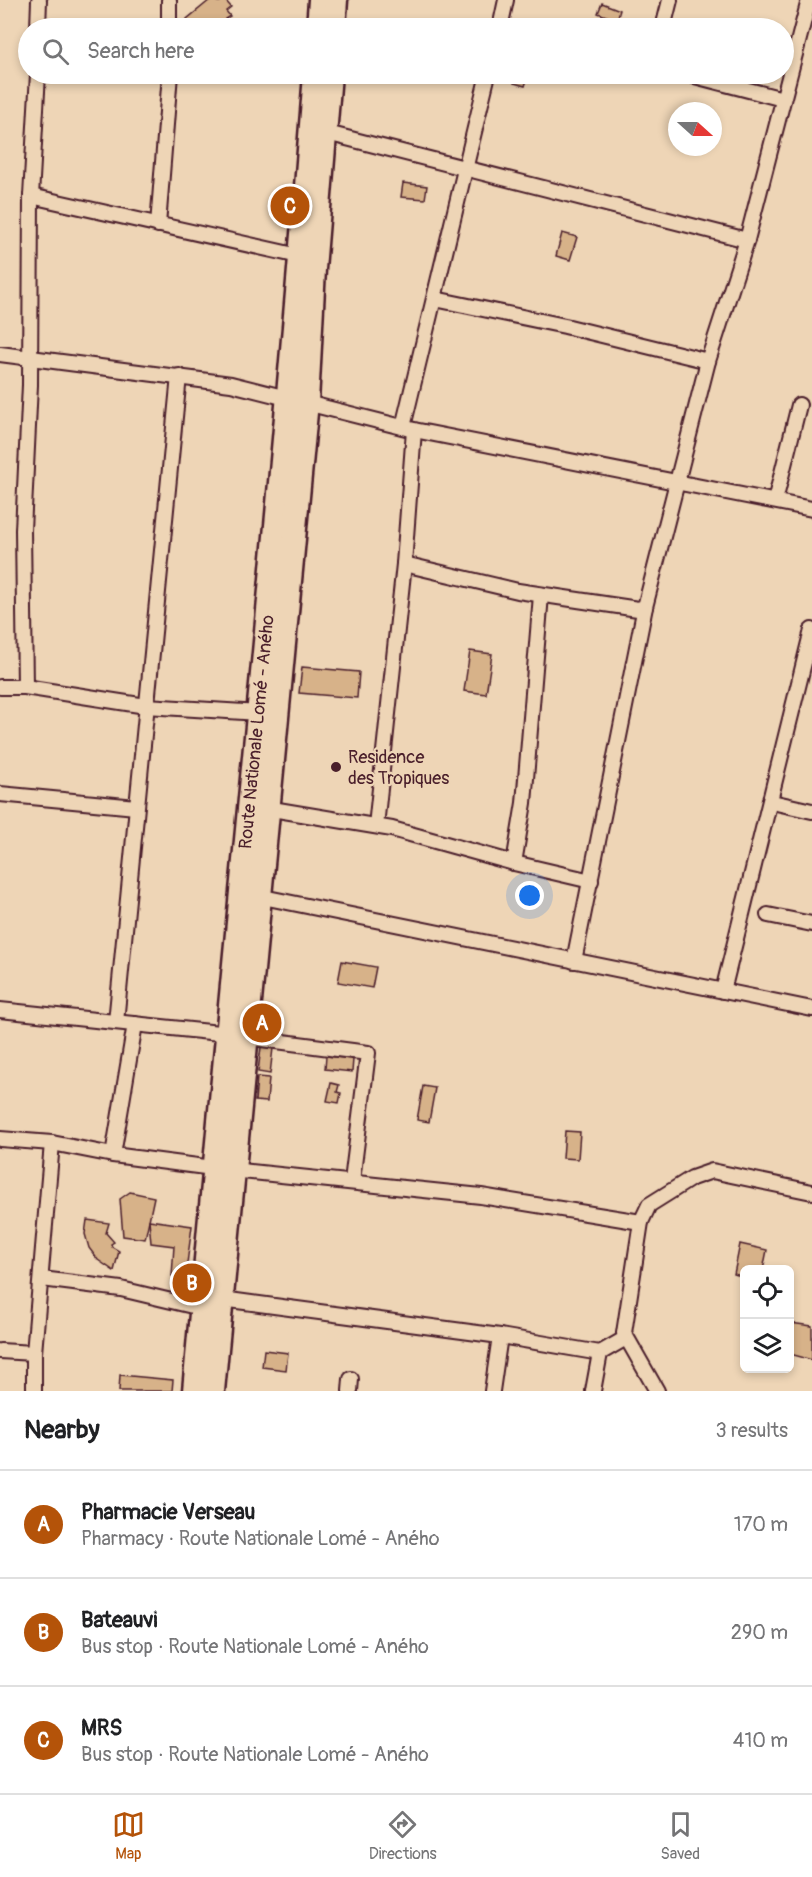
<!DOCTYPE html>
<html lang="en">
<head>
<meta charset="utf-8">
<style>
  :root { --surface:#fff; --page:#f2f2f2; --text:#202124; --muted:#757577; --line:#e0e0e0; --accent:#b45309 }
  body { margin:0; font-family:Pangolin,sans-serif; background:var(--page); color:var(--text) }
  .controls { position:absolute; right:18px; bottom:18px; display:grid; overflow:hidden; border-radius:9px; box-shadow:0 3px 9px #0003 }
  .controls button { width:54px; height:54px; display:grid; place-items:center; padding:0; border:0; border-bottom:2px solid var(--line); background:var(--surface); color:var(--text); font:30px sans-serif }
  .compass { position:absolute; left:668px; top:102px; width:54px; height:54px; border-radius:50%; background:var(--surface); box-shadow:0 3px 9px #0003; rotate:111deg }
  .you { position:absolute; left:530px; top:896px; width:21px; height:21px; margin:-15px; border:4px solid #fff; border-radius:50%; background:#1a73e8; box-shadow:0 0 0 9px #1a73e833 }
  .badge { display:grid; place-items:center; width:39px; height:39px; border-radius:50%; background:var(--accent); color:#fff; font-size:20px; font-weight:700 }
  .pin { position:absolute; translate:-50% -50%; border:3px solid #fff; box-shadow:0 2px 6px #0006 }
  .list { margin:0; padding:0; list-style:none }
  h2 { display:flex; justify-content:space-between; align-items:center; height:78px; margin:0; padding:0 24px; font-size:26px }
  h2 small { font-size:20px; font-weight:400; color:var(--muted) }
  .list li { display:grid; grid-template-columns:39px 1fr auto; gap:18px; align-items:center; box-sizing:border-box; height:108px; padding:0 24px; border-top:2px solid var(--line) }
  .list b { display:block; font-size:22px; white-space:nowrap }
  .list p { margin:0; font-size:20px; white-space:nowrap; color:var(--muted) }
  .list em { font-size:20px; font-style:normal; color:var(--muted) }
  .icon { flex:none; width:33px; height:33px; fill:none; stroke:currentColor; stroke-width:2; stroke-linecap:round; stroke-linejoin:round }
  .map { position:relative; flex:none; width:812px; height:1391px; overflow:hidden }
  .search { position:absolute; background:var(--surface); box-shadow:0 3px 9px #0003; left:18px; right:18px; top:18px; height:66px; display:flex; align-items:center; gap:15px; box-sizing:border-box; padding:0 21px; border-radius:33px; color:var(--muted); font-size:22px }
  .sheet { height:402px; background:var(--surface) }
  nav { display:flex; justify-content:space-around; align-items:center; box-sizing:border-box; height:84px; border-top:2px solid var(--line); background:var(--surface); font-size:16px; color:var(--muted) }
  nav a { display:grid; justify-items:center; gap:3px }
  nav .on { color:var(--accent) }
  .map>svg:first-child { display:block }
  .building { fill:#d7b289; stroke:#4a1f2b; stroke-width:1.5 }
  .lines { fill:none; stroke-linecap:round; stroke-linejoin:round }
  .minor-casing { stroke:#4a1f2b; stroke-width:18 }
  .trunk-casing { stroke:#4a1f2b; stroke-width:27 }
  .minor { stroke:#eed5b6; stroke-width:14 }
  .trunk { stroke:#eed5b6; stroke-width:22 }
  .poi-dot { fill:#4a1f2b; stroke:#eed5b6; stroke-width:2 }
  .labels { text-anchor:middle; dominant-baseline:central; stroke-width:4.5; stroke-linejoin:round; paint-order:stroke }
  .street-label { font-size:18px; fill:#4a1f2b; stroke:#eed5b6 }
  .poi-label { font-size:18px; fill:#4a1f2b; stroke:#eed5b6; text-anchor:start }
</style>
</head>
<body>
<div class="map">
<svg width="812" height="1391" viewBox="0 0 812 1391">
  <rect width="100%" height="100%" fill="#eed5b6"/>
  <filter id="ink" filterUnits="userSpaceOnUse"><feTurbulence type="fractalNoise" baseFrequency=".0167" numOctaves="2"/><feDisplacementMap in="SourceGraphic" scale="12" xChannelSelector="R" yChannelSelector="G"/><feConvolveMatrix kernelMatrix="1 2 1 2 8 2 1 2 1" color-interpolation-filters="sRGB"/></filter>
  <g filter="url(#ink)">
    <!-- building -->
    <g class="building">
      <path d="M210,0L219,2L225,0L231,7L226,11L230,16L225,19L229,25L225,28H186L187,19Z"/>
      <path d="M602,3L620,10L617,20L598,13Z"/>
      <path d="M518,74H529L525,86L514,83Z"/>
      <path d="M403,183L427,186L425,199L401,197Z"/>
      <path d="M562,233L577,237L570,260L556,256Z"/>
      <path d="M470,651L492,654L486,694L464,691Z"/>
      <path d="M302,667L359,672L357,698L299,693Z"/>
      <path d="M342,961L376,967L372,988L338,982Z"/>
      <path d="M261,1047L273,1048L270,1074L258,1072Z"/>
      <path d="M326,1056L353,1059L352,1072L325,1069Z"/>
      <path d="M257,1077L269,1078L267,1102L255,1101Z"/>
      <path d="M331,1083L339,1085L337,1092L341,1093L339,1103L327,1101Z"/>
      <path d="M423,1086L435,1088L429,1122L417,1120Z"/>
      <path d="M565,1131L580,1132L578,1159L563,1158Z"/>
      <path d="M130,1192L154,1197L145,1239L123,1236L120,1199Z"/>
      <path d="M87,1220L109,1223L106,1233L114,1242L111,1244L112,1247L119,1251L114,1271L98,1260L89,1248L85,1234Z"/>
      <path d="M149,1220L192,1226L185,1278L172,1276L174,1246L151,1243Z"/>
      <path d="M740,1244L767,1250L763,1270H744V1277L734,1274Z"/>
      <path d="M790,1323L812,1326V1360L790,1354Z"/>
      <path d="M264,1350L288,1353L286,1370L262,1367Z"/>
      <path d="M120,1375L173,1380L172,1391H119Z"/>
    </g>
    <g class="lines">
      <defs>
        <g id="minor">
          <path d="M169,0V28"/>
          <path d="M38,28L39,0"/>
          <path d="M500,28L506,0"/>
          <path d="M663,28L670,0"/>
          <path d="M687,74L783,99"/>
          <path d="M327,133L747,240"/>
          <path d="M31,196L299,256"/>
          <path d="M158,225L170,74"/>
          <path d="M435,299L565,326L708,361"/>
          <path d="M0,354L231,384L414,430L812,509"/>
          <path d="M403,427L488,74"/>
          <path d="M775,501L799,405"/>
          <path d="M404,564L518,591L638,609L645,607"/>
          <path d="M0,687H25L146,706L260,713"/>
          <path d="M25,687L23,530L30,385L31,196L38,74"/>
          <path d="M0,794L136,807"/>
          <path d="M772,802L812,811"/>
          <path d="M266,808L392,829L514,863L591,881"/>
          <path d="M376,826L404,564L414,430"/>
          <path d="M514,863L524,803L541,595"/>
          <path d="M253,895L812,1009"/>
          <path d="M768,915L812,924"/>
          <path d="M574,961L645,607L708,361L747,240L809,0"/>
          <path d="M723,991L812,630"/>
          <path d="M0,1010L229,1034"/>
          <path d="M116,1022L179,376"/>
          <path d="M245,1037L368,1053L352,1181"/>
          <path d="M0,1139L52,1143L113,1155L213,1168L481,1196L641,1222L649,1205L692,1178L712,1171L812,1192"/>
          <path d="M113,1155L135,1024"/>
          <path d="M641,1222L624,1333L657,1391"/>
          <path d="M42,1279L121,1289L201,1308"/>
          <path d="M222,1299L500,1336L600,1353"/>
          <path d="M0,1351L34,1353"/>
          <path d="M34,1391V1353L52,1143"/>
          <path d="M350,1391L351,1379"/>
          <path d="M492,1391L500,1336"/>
          <path d="M593,1391L600,1353L626,1338"/>
        </g>
        <g id="trunk">
          <path d="M318,28L320,0"/>
          <path d="M334,28L336,0"/>
          <path id="s1" d="M194,1391C233,952 281,513 315,74"/>
          <path d="M213,1391L307,402L314,269L330,74"/>
        </g>
      </defs>
      <!-- minor casing -->
      <use href="#minor" class="minor-casing"/>
      <!-- trunk casing -->
      <use href="#trunk" class="trunk-casing"/>
      <!-- minor -->
      <use href="#minor" class="minor"/>
      <!-- trunk -->
      <use href="#trunk" class="trunk"/>
    </g>
  </g>
  <!-- markers -->
  <circle class="poi-dot" cx="336" cy="767" r="6"/>
  <g class="labels">
    <!-- street labels -->
    <g class="street-label">
      <text stroke="none"><textPath href="#s1" startOffset="662">Route Nationale Lomé - Aného</textPath></text>
    </g>
    <!-- poi labels -->
    <g class="poi-label">
      <text x="348" y="757">Residence<tspan x="348" dy="21">des Tropiques</tspan></text>
    </g>
  </g>
</svg>
<div class="controls">
<button><svg class="icon" aria-label="locate" viewBox="0 0 24 24"><circle cx="12" cy="12" r="6"/><path d="M12 2v4M12 18v4M2 12h4M18 12h4"/></svg></button>
<button><svg class="icon" aria-label="layers" viewBox="0 0 24 24"><path d="M12 4l9 5-9 5-9-5zM3 14l9 5 9-5"/></svg></button>
</div>
<svg class="compass" viewBox="-18 -18 36 36"><path d="M0-13l5 13h-10z" fill="#e53935"/><path d="M0 13l5-13h-10z" fill="#757577"/></svg>
<div class="you"></div>
<div class="pin badge" style="left:262px;top:1023px">A</div>
<div class="pin badge" style="left:192px;top:1283px">B</div>
<div class="pin badge" style="left:290px;top:206px">C</div>
<div class="search"><svg class="icon" aria-label="search" viewBox="0 0 24 24"><circle cx="10" cy="10" r="6"/><path d="M15 15l6 6"/></svg>Search here</div>
</div>
<section class="sheet">
<h2>Nearby<small>3 results</small></h2>
<ul class="list">
<li><span class="badge">A</span><div><b>Pharmacie Verseau</b><p>Pharmacy · Route Nationale Lomé - Aného</p></div><em>170 m</em></li>
<li><span class="badge">B</span><div><b>Bateauvi</b><p>Bus stop · Route Nationale Lomé - Aného</p></div><em>290 m</em></li>
<li><span class="badge">C</span><div><b>MRS</b><p>Bus stop · Route Nationale Lomé - Aného</p></div><em>410 m</em></li>
</ul>
</section>
<nav>
<a class="on"><svg class="icon" aria-label="map" viewBox="0 0 24 24"><path d="M3 6l6-2 6 2 6-2v14l-6 2-6-2-6 2zM9 4v14M15 6v14"/></svg>Map</a>
<a><svg class="icon" aria-label="directions" viewBox="0 0 24 24"><path d="M12 3l9 9-9 9-9-9zM9 14v-3h6M13 9l2 2-2 2"/></svg>Directions</a>
<a><svg class="icon" aria-label="saved" viewBox="0 0 24 24"><path d="M7 4h10v16l-5-4-5 4z"/></svg>Saved</a>
</nav>
</body>
</html>
